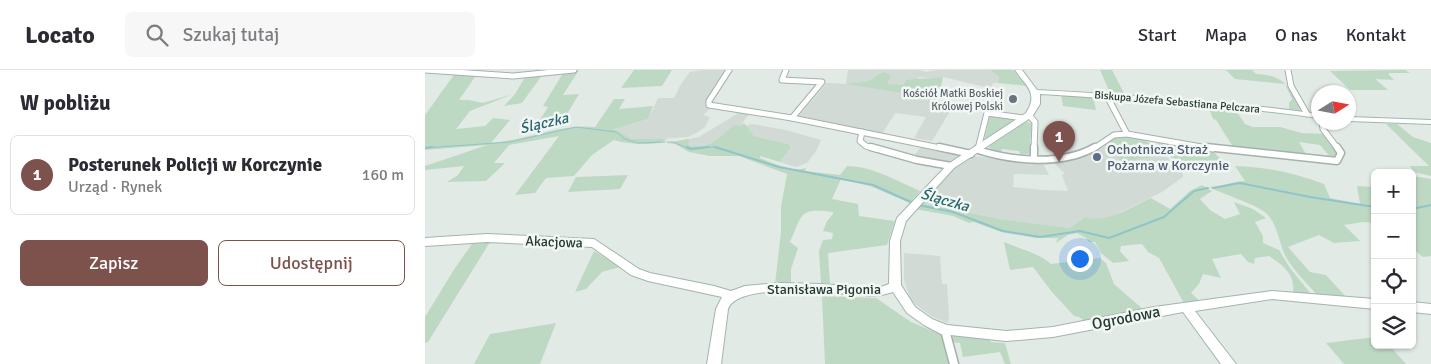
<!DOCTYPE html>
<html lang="pl">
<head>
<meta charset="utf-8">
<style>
  :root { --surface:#fff; --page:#f7f7f7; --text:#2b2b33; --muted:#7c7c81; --line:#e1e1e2; --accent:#7d514c }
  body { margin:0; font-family:Signika,sans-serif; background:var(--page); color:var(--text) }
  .controls { position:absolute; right:15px; bottom:15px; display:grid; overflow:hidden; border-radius:8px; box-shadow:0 1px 4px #0004 }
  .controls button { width:45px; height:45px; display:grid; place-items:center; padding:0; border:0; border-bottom:1px solid var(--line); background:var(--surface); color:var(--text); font:25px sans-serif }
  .compass { position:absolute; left:886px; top:15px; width:45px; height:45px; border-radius:50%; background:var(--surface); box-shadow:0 1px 4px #0004; rotate:79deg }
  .you { position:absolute; left:654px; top:188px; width:18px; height:18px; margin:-12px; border:4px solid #fff; border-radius:50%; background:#1a73e8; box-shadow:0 0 0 8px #1a73e833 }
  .badge { display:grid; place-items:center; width:32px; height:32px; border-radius:50%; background:var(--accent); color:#fff; font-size:16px; font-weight:700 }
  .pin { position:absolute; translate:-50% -41px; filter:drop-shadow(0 1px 2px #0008) }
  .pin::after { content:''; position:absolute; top:26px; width:18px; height:15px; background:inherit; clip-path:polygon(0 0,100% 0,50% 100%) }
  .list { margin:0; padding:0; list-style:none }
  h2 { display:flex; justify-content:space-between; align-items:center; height:65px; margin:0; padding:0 20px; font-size:21px }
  h2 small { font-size:16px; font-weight:400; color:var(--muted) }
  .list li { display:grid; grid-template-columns:32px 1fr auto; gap:15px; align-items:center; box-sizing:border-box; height:80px; margin:0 10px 10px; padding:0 10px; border:1px solid var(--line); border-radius:8px }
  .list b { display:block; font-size:19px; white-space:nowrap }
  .list p { margin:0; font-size:16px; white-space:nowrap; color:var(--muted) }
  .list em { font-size:16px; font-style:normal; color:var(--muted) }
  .actions { display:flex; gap:10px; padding:15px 20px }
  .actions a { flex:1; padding:11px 0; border:1px solid var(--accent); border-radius:8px; text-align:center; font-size:18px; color:var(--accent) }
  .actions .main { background:var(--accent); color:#fff }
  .icon { flex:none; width:28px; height:28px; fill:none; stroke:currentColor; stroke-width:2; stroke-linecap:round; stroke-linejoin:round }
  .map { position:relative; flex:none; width:1006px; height:294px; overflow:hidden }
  header { display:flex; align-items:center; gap:30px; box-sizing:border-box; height:70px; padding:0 25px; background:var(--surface); border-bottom:1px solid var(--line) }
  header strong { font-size:24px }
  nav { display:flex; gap:28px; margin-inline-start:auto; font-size:18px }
  .search { width:350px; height:45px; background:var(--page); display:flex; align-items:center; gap:12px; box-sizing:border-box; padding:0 18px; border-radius:8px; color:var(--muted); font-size:19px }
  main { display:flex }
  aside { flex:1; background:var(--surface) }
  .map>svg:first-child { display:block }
  .built { fill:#d1dad5 }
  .green { fill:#bed9c3 }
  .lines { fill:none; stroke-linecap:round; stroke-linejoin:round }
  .stream-far1 { stroke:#91c4c9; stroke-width:1 }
  .stream { stroke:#91c4c9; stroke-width:2 }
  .street-far2-casing { stroke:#a5b1ac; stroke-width:7 }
  .street-far1-casing { stroke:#a5b1ac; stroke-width:9 }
  .street-casing { stroke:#a5b1ac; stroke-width:11 }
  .secondary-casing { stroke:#a2b5ad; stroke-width:2 }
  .street-far2 { stroke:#fff; stroke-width:5 }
  .street-far1 { stroke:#fff; stroke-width:6 }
  .street { stroke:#fff; stroke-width:8 }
  .secondary { fill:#fff; fill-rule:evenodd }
  .worship-dot { fill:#6b7280; stroke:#f2f7f4; stroke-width:2 }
  .service-dot { fill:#5c6f8a; stroke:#f2f7f4; stroke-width:2 }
  .labels { text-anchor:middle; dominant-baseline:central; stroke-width:5; stroke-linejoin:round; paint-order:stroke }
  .far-worship-label { font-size:11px; fill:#5b616d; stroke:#f2f7f4; text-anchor:end }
  .far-street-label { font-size:11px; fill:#243932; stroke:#f2f7f4 }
  .service-label { font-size:14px; fill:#4e5e75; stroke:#f2f7f4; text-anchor:start }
  .street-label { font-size:14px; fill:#243932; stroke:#f2f7f4 }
  .water-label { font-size:15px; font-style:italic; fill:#26676e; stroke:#f2f7f4 }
  .near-street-label { font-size:16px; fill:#243932; stroke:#f2f7f4 }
</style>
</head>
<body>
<header>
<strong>Locato</strong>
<div class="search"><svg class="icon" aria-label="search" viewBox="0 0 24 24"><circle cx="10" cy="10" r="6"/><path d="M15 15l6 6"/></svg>Szukaj tutaj</div>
<nav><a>Start</a><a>Mapa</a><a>O nas</a><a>Kontakt</a></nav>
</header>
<main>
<aside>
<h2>W pobliżu<small></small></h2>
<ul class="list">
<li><span class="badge">1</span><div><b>Posterunek Policji w Korczynie</b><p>Urząd · Rynek</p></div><em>160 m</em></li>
</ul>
<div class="actions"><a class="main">Zapisz</a><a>Udostępnij</a></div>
</aside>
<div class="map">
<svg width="1006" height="294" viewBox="0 0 1006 294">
  <rect width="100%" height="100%" fill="#e2eae6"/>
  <!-- built -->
  <g class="built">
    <path d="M277,0H300L282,30L281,34L285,39L278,45L285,47L280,57L273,62L263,67L221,70L202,68L189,59L223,49L233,28H249L256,14L265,2Z"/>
    <path d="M423,0H493L502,2L513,0H565L574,7L573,13H568L565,18L518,7L509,9L495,7L478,15L468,16L461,14L458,2L443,11L424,14L513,29L510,33L527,38L507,71L489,68L501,47L470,43L457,64L373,47L402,13L421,14Z"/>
    <path d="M315,42L325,43L315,56L284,76L278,77L262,75L264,69L274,67Z"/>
    <path d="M327,54L361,60L396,70L391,81L382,93L371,97L355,92L366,77L363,74L329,66L320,56Z"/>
    <path d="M497,75L548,86L618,93L624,105L589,104L588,117L619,120L643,121L637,105L640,104L627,91L681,76L698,92L740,85L758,104V107L737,122L681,149L669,150L660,147L645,158L575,149L496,133L531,96L488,87Z"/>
    <path d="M479,183L515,186L517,214H522L524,247L523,253L506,246L490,234L485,228L479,210Z"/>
  </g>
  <!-- green -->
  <g class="green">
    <path d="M154,0L138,25L154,24L137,52L113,53L123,37L118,36L138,3Z"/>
    <path d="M209,0H247L237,16L196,18Z"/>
    <path d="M565,0H588L602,16L573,13L574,7Z"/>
    <path d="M675,0H687L700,25L685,23Z"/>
    <path d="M801,0H827L831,4C859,5 864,16 876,39L875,40L864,39V33L867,29L860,14L810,9Z"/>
    <path d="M980,0L985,3H964V5L969,10L950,9L963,20H925L905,1Z"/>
    <path d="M31,2L52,4L34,30H44L58,33L88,24L45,41L31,59L60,56L68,48L85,50L66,73C102,70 137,53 170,57L189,29H200L194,39L228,36L223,49L189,59L207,69H242C233,77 200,74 189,70L167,85L149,106L121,108L110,123L90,125L134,66L84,75L69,93H80L61,111L22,112L33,105L39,96L0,100V96L62,75L0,80V45Z"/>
    <path d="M458,2L466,5L462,14L478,15L482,10C495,7 506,10 518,7L513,29L421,14L443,11Z"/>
    <path d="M118,4L97,33L79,36L90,24L100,7Z"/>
    <path d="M636,25L668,27L671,40L638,36Z"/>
    <path d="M783,36L814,39L812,42L820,54L828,57H855L877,63L900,64L914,85L908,90L895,75L874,72L881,84L844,79L843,81L810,80L791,50L788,49Z"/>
    <path d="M565,45L589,48L590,49L561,69L560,67Z"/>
    <path d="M600,52L607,53L605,71L607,81L605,84H595L594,81L577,79L576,82L565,79L564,77L567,73Z"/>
    <path d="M319,53L329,66L363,74L366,77L355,92L335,86V88C349,93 367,103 381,98L380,101L415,105L422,96C447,96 472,111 495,121L485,133L445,116L416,109L407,129L433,134L434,146L470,151L462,175L403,183L405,214L396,213L394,181L398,170L407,169L408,163L398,161L402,151L408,144V142C374,138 378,143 365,172L373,178L366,199V214H350L356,162V137L362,104L314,86H284L264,82L250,74L242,73L262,69H264L263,75C288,79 290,71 309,55L315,56Z"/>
    <path d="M961,54H972L988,67L1006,73V106L989,102L985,96H1004Z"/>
    <path d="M694,65C715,68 724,69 740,85L698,92L679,75L687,68Z"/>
    <path d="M735,72L786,79L801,95L756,96L732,74Z"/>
    <path d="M810,96C841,97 870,103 899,114L905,128L935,134L932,116L950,117V153L938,152L919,155L935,171L909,173L894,165L863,177L885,202L901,205L922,228L892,225C882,213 870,202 862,189C854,175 853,154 841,143C830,134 800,125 784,117C797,117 807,111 820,111Z"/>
    <path d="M203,105L195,119L143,122L151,107Z"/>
    <path d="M987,106L1006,109V186L998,187L987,178Z"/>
    <path d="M777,115L787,121L775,129L785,140L800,149L815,144L809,132L828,139L841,148L830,152L838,166V173L854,180L865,198L886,224L868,223C871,205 858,195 844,186L830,188L829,194L823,192L816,184L787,189L796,208L778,204L774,214L766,223L776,232L760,235L734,188L723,182L717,174L696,176L695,181L704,191L688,193L676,183L670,172H664L661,168L652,163L643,165L631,173L633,168H611L576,162L549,152L544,153L528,146L490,139L496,133L575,149L645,158L660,147C682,154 705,137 726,128L745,139L765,121Z"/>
    <path d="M49,171L65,172L3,272L0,273V247L30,198Z"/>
    <path d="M579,172C595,179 614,183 626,194L675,188L681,193L689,214L719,240L661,252L654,247L649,246L627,222L608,197L585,200Z"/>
    <path d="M169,181L195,197L177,202L161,219L150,222Z"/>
    <path d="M397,226L451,228L486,252L517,265L525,294H400Z"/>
    <path d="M131,253L115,294H49L65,264Z"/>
    <path d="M530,265L564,269L566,272L580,273L586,294H580L575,282L538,287L535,273L527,272L526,268Z"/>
    <path d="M950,267V275H964L981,294H919L901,273Z"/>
  </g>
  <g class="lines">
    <!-- stream-far1 -->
    <g class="stream-far1">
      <path d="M242,72H248L265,79"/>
      <path d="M0,78L85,72L151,57L191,62L200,69L213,73L240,72"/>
      <path d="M269,79L288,77L295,79"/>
    </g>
    <!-- stream -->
    <g class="stream">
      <path d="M262,77L266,79L283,77"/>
      <path d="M290,77L354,97L448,115L488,133"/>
      <path d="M0,78L7,77"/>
      <path d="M788,118L815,113L885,127L950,137"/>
      <path d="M493,135L528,142L578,161L615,167L655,161L684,168L739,147L769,121L783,118"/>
      <path d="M987,139L1006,135"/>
    </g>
    <defs>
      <g id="street-far2">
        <path d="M0,0L88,6L149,0"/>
        <path d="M304,0L284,31V35L367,48L520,79"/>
        <path d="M361,0L357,10L397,12L367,48"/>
        <path d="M863,0L866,16L882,44"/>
        <path d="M604,45L610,52L609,79"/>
        <path d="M897,52L898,59L913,79"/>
        <path d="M437,62L435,71L441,76L451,79"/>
        <path d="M702,64L788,79"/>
        <path d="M553,79L562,43L599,48"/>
        <path d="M668,79L689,65L702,64L682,26"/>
      </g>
      <g id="street-far1">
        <path d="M446,77L492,90L526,96"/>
        <path d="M514,77L546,84"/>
        <path d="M554,77L553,80C588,91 637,96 670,77"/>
        <path d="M781,77L912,91L916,83L912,77"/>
        <path d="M609,89V77"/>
      </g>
      <path id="street" d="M520,260L529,294"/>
      <g id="secondary">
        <path d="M590,0H597L612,20C706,25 800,31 894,44V48C801,35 708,30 615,24V34L607,47L529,98L481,151L475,171L476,215L490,237L507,249L522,255L581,261L628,257L729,237L847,221L950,229V239L847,229L770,241L811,294H796L758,242L628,267L581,271L516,264L499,255L482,243L468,222L457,225L446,226C419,224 314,210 303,239L296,294H282L291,239L297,227L223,211L206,205L167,177L62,172L0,176V168L62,164L169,169L214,199L225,203L289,216L306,221L320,216L355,213L396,214L446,218L456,217L464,214L465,171L472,148L523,94L601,43C614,23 601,16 590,0Z"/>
        <path d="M924,47L1006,50V54L924,51Z"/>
        <path d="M987,232L1006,234V244L987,242Z"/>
      </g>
    </defs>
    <!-- street-far2 casing -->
    <use href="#street-far2" class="street-far2-casing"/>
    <!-- street-far1 casing -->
    <use href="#street-far1" class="street-far1-casing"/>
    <!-- street casing -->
    <use href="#street" class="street-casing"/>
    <!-- secondary casing -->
    <use href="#secondary" class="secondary-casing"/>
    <!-- street-far2 -->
    <use href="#street-far2" class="street-far2"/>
    <!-- street-far1 -->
    <use href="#street-far1" class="street-far1"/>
    <!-- street -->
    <use href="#street" class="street"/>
    <!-- secondary -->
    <use href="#secondary" class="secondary"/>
  </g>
  <!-- markers -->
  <circle class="worship-dot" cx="588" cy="29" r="5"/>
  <circle class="service-dot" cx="672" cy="87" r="5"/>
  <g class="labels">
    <!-- far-worship labels -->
    <g class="far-worship-label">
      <text x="578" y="23">Kościół Matki Boskiej<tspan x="578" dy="13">Królowej Polski</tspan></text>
    </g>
    <!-- far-street labels -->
    <g class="far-street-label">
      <text transform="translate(752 32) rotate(5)">Biskupa Józefa Sebastiana Pelczara</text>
    </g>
    <!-- service labels -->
    <g class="service-label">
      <text x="682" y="79">Ochotnicza Straż<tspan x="682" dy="16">Pożarna w Korczynie</tspan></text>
    </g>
    <!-- street labels -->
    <g class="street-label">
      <text transform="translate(129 172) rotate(2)">Akacjowa</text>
      <text x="399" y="219">Stanisława Pigonia</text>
    </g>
    <!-- water labels -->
    <g class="water-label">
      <text transform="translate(119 53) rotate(-13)">Ślączka</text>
      <text transform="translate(520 130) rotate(16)">Ślączka</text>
    </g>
    <!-- near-street labels -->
    <g class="near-street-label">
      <text transform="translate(701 248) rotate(-11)">Ogrodowa</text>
    </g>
  </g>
</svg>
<div class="controls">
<button>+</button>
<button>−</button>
<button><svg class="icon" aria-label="locate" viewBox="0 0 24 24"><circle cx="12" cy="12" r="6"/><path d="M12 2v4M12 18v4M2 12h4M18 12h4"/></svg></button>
<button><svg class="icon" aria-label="layers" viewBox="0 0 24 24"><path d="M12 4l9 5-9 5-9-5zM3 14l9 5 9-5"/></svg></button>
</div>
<svg class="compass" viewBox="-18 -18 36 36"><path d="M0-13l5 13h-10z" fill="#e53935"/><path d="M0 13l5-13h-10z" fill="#7c7c81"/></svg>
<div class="you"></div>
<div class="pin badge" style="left:634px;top:92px">1</div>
</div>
</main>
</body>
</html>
